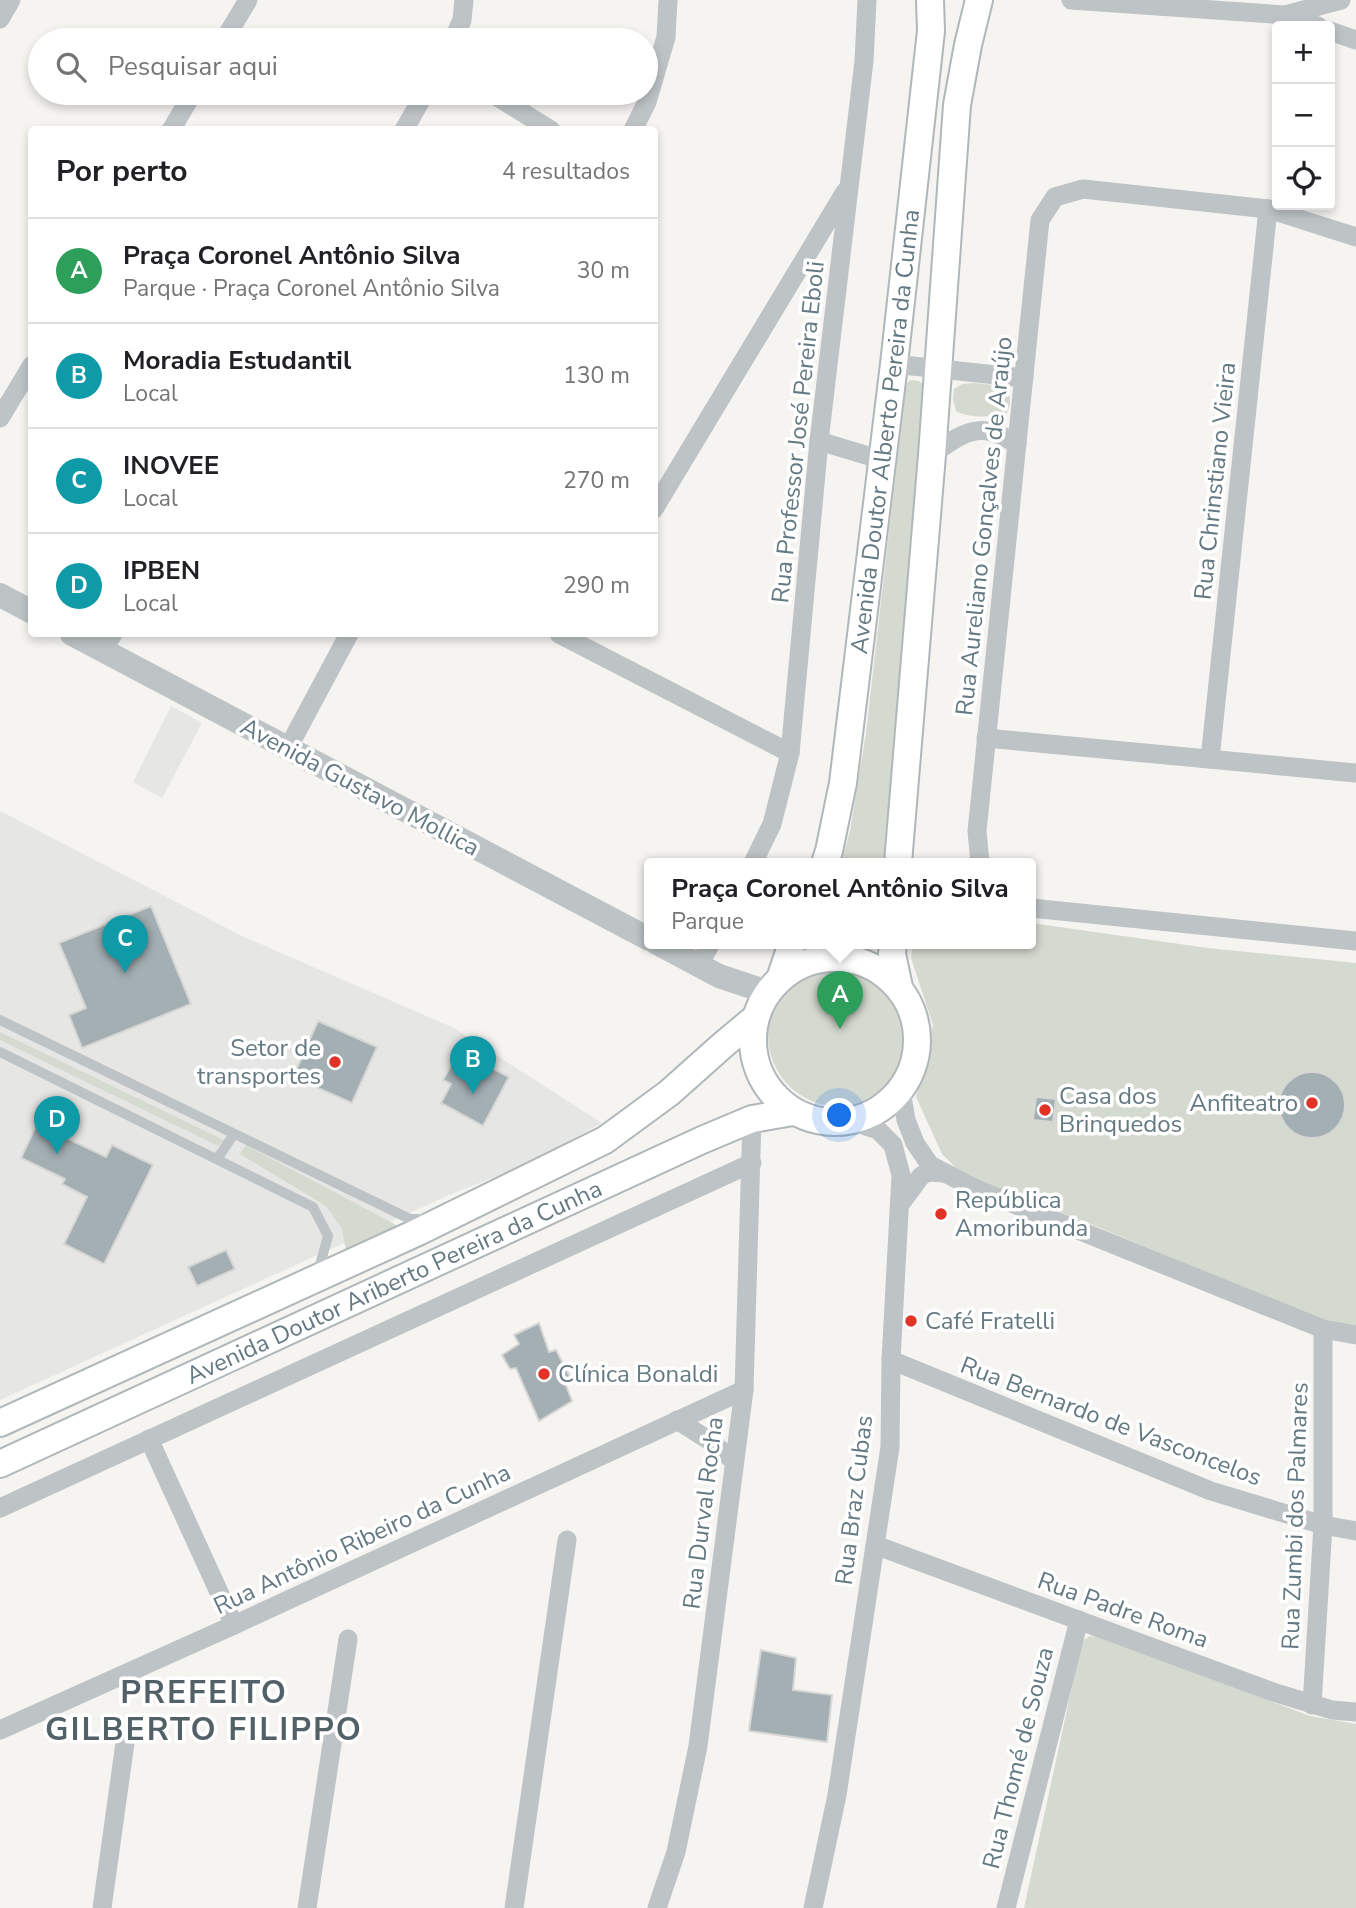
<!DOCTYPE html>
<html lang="pt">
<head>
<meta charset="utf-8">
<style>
  :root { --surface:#fff; --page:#f6f6f6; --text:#202124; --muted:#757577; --line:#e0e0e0; --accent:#ea580c }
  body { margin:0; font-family:"Nunito Sans",sans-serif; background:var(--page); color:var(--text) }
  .controls { position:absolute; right:21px; top:21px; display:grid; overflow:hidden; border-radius:7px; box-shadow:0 4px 10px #0003 }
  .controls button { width:63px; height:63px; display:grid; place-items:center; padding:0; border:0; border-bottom:2px solid var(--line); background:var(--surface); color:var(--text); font:35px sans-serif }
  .you { position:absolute; left:840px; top:1116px; width:24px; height:24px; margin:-18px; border:5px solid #fff; border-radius:50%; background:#1a73e8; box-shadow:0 0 0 10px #1a73e833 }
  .badge { display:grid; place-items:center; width:46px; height:46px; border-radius:50%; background:var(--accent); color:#fff; font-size:23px; font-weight:700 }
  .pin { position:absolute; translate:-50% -58px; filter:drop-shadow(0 2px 4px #0008) }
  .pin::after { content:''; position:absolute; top:37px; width:24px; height:21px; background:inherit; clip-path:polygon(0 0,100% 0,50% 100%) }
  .popup { position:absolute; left:644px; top:858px; width:392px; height:91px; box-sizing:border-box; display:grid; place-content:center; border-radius:7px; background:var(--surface); filter:drop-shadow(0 2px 5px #0005); font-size:23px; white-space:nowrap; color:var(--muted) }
  .popup b { font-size:26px; color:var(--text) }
  .popup::after { content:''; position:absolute; left:50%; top:100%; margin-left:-14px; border:14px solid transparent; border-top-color:var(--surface) }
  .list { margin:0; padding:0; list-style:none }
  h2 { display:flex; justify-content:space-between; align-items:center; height:91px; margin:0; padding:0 28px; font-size:30px }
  h2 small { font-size:23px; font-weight:400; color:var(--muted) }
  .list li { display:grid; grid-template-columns:46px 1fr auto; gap:21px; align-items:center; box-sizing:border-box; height:105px; padding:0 28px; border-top:2px solid var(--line) }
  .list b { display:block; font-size:26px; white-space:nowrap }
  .list p { margin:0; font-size:23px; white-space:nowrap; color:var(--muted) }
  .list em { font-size:23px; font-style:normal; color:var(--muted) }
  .icon { flex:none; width:38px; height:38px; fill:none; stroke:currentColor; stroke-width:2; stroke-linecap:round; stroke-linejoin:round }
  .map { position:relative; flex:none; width:1356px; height:1908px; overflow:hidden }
  .search { position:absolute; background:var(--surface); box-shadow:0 4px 10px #0003; left:28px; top:28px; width:630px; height:77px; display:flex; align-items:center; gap:18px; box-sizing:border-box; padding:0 24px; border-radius:38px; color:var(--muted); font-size:26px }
  .panel { position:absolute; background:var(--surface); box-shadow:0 4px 10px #0003; left:28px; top:126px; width:630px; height:511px; border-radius:7px }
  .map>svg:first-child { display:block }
  .built { fill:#e6e6e5 }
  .green { fill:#d5dad0 }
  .building { fill:#a4afb3; stroke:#d6d6d4; stroke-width:2 }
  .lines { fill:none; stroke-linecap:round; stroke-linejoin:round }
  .secondary-casing { stroke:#b0b7ba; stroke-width:30 }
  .service { stroke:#bec3c5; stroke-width:10 }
  .minor { stroke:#bec3c5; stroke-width:19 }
  .tertiary { stroke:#bec3c5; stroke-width:24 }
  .secondary { stroke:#fff; stroke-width:26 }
  .poi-dot { fill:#e13426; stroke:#fff; stroke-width:2.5 }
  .labels { text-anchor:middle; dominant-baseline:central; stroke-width:7; stroke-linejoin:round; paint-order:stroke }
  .street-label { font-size:24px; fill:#647982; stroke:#fff }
  .poi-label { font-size:24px; fill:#647982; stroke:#fff; text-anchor:start }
  .district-label { font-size:32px; font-weight:bold; letter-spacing:2px; fill:#526167; stroke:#fff }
</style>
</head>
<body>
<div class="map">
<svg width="1356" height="1908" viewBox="0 0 1356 1908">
  <rect width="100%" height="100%" fill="#f5f4f1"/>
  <!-- built -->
  <g class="built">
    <path d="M171,706L202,723L162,798L133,782Z"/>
    <path d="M0,811L244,937L454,1028L602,1123L528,1164L449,1195L0,1400Z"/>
  </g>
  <!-- green -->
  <g class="green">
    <path d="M912,380L919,381L924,385L894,863H841L850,831L866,733L906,383Z"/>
    <path d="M974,383L1004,386C1011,396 1012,401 1007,413C991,417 971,419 956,411L953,399L954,389L962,384Z"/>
    <path d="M1031,923L1208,948L1356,963V1327L1314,1317L1088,1223L963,1175L942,1154L916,1097L933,1025L911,958L913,943H1031Z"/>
    <circle cx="840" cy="1035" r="72"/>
    <path d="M0,1032L224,1140L218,1146L0,1040Z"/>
    <path d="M246,1145L398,1226L346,1251L342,1229L326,1206L240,1154Z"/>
    <path d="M1090,1636L1098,1637L1310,1716L1356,1724V1908H1024L1081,1645L1085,1639Z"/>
  </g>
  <!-- building -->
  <g class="building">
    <path d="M151,906L191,1004L82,1048L69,1015L86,1008L59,943Z"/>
    <path d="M318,1021L377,1047L352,1103L293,1077Z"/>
    <path d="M459,1051L509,1077L483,1126L441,1103L451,1084L443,1080Z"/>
    <circle cx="1312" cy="1105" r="33"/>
    <path d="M1036,1097L1056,1099L1053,1122L1033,1120Z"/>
    <path d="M37,1124L106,1157L112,1145L153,1165L104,1264L64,1244L87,1197L62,1184L65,1179L21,1158Z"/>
    <path d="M226,1250L235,1269L197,1286L188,1267Z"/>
    <path d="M539,1323L549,1352L556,1350L571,1379L565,1383L572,1401L539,1421L516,1368L510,1369L502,1355L519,1344L514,1335Z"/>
    <path d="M761,1650L796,1658L793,1690L832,1695L827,1742L749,1731Z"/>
  </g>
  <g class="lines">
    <defs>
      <g id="secondary">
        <path id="s1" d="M825,863L829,851L843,783L894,364L931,31L930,0"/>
        <path d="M898,863L932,455L957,105L968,45L979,0"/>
        <path d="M893,943L892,954L899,987"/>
        <circle cx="835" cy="1040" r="82"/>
        <path d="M781,976L792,943"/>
        <path d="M0,1423L418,1232L605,1140L669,1093L724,1044L754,1019"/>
        <path id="s2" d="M0,1464L702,1140L752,1119L793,1112"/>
      </g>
    </defs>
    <!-- secondary casing -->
    <use href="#secondary" class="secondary-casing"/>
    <!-- service -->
    <g class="service">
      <path d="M0,1020L410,1219H425"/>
      <path d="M0,1052L313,1207L328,1236L318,1272"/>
      <path d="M217,1159L234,1134"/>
    </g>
    <!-- minor -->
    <g class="minor">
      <path d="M1071,0L1285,15L1341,0"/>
      <path d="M1285,15L1318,26"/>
      <path d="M0,19L11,0"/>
      <path d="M1330,31L1356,40"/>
      <path d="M224,40L248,0"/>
      <path d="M453,40L462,20L464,0"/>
      <path d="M491,93L551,130"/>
      <path d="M171,130L193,93"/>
      <path d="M404,130L425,93"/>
      <path d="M633,130L647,102L666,37L668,0"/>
      <path d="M894,364L1024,378"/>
      <path d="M0,418L32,365"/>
      <path d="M819,441L882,460"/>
      <path d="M932,455C948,443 970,425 992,432C1000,434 1009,440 1017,444"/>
      <path d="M654,509L845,192"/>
      <path d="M559,634L790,753"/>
      <path d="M103,650L113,634"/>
      <path d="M986,738L1356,773"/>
      <path d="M288,748L349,634"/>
      <path d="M1210,759L1268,209"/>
      <path d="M753,863L772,824L790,753L819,441L864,61L867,0"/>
      <path d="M980,863L977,831L1040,220L1055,197L1083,189L1268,209L1356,237"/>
      <path d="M1031,908L1356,941"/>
      <path d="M699,965L711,943"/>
      <path d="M901,1090L906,1120L915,1143L930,1165L974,1188L1323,1329L1356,1335"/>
      <path d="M901,1203L921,1176L928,1172L945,1173"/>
      <path d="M891,1360L1211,1491L1323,1525L1356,1531"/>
      <path d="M677,1420L710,1441L734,1461"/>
      <path d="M149,1439L234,1625"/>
      <path d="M0,1508L752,1163"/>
      <path d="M875,1545L1273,1692L1332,1710L1356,1712"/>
      <path d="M1312,1705L1323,1525V1329"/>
      <path d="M0,1730L234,1625L744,1390"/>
      <path d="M102,1908L125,1743"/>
      <path d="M307,1908L348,1639"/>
      <path d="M514,1908L567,1540"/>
      <path d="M657,1908L676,1852L698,1746L744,1390L752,1119"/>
      <path d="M813,1908L837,1795L890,1447L891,1360L901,1175L893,1145L878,1130L850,1121"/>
      <path d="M1006,1908L1079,1620"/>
    </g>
    <!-- tertiary -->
    <g class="tertiary">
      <path d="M0,595L32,612"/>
      <path d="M72,634L649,939"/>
      <path d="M657,943L719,976L767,992"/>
    </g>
    <!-- secondary -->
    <use href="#secondary" class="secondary"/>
  </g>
  <!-- markers -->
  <g class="poi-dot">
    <circle cx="335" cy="1062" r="7"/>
    <circle cx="1312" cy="1103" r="7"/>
    <circle cx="1045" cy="1110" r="7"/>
    <circle cx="941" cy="1214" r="7"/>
    <circle cx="911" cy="1321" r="7"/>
    <circle cx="544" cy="1374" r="7"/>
  </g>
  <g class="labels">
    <!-- street labels -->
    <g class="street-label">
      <text transform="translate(798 432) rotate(-84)">Rua Professor José Pereira Eboli</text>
      <text stroke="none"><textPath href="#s1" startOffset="436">Avenida Doutor Alberto Pereira da Cunha</textPath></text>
      <text transform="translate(1215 481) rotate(-84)">Rua Chrinstiano Vieira</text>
      <text transform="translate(984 526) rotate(-84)">Rua Aureliano Gonçalves de Araújo</text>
      <text transform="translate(360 787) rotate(28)">Avenida Gustavo Mollica</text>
      <text stroke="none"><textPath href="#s2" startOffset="434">Avenida Doutor Ariberto Pereira da Cunha</textPath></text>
      <text transform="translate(1111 1421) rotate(21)">Rua Bernardo de Vasconcelos</text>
      <text transform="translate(854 1500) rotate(-83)">Rua Braz Cubas</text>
      <text transform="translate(703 1513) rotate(-83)">Rua Durval Rocha</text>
      <text transform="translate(1295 1516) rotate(-88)">Rua Zumbi dos Palmares</text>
      <text transform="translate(362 1539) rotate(-25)">Rua Antônio Ribeiro da Cunha</text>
      <text transform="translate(1123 1610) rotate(20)">Rua Padre Roma</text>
      <text transform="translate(1018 1758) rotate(-76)">Rua Thomé de Souza</text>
    </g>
    <!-- poi labels -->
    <g class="poi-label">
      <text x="321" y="1048" text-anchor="end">Setor de<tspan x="321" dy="28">transportes</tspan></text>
      <text x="1059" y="1096">Casa dos<tspan x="1059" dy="28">Brinquedos</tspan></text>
      <text x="1298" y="1103" text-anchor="end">Anfiteatro</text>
      <text x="955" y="1200">República<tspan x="955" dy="28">Amoribunda</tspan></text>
      <text x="925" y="1321">Café Fratelli</text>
      <text x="558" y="1374">Clínica Bonaldi</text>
    </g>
    <!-- district labels -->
    <g class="district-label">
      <text x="204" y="1692">PREFEITO<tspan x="204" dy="37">GILBERTO FILIPPO</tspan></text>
    </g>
  </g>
</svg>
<div class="controls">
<button>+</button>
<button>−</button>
<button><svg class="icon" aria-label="locate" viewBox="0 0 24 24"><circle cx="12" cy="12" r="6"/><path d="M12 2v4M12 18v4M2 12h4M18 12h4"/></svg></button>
</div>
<div class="you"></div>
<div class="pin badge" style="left:840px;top:1029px;background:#2e9e5b">A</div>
<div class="popup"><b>Praça Coronel Antônio Silva</b>Parque</div>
<div class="pin badge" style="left:473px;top:1094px;background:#0f9aa8">B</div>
<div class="pin badge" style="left:125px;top:973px;background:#0f9aa8">C</div>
<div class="pin badge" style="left:57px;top:1154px;background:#0f9aa8">D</div>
<div class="search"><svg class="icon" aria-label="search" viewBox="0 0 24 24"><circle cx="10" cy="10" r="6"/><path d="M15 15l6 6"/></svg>Pesquisar aqui</div>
<section class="panel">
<h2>Por perto<small>4 resultados</small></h2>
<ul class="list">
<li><span class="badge" style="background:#2e9e5b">A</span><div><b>Praça Coronel Antônio Silva</b><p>Parque · Praça Coronel Antônio Silva</p></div><em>30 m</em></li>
<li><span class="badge" style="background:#0f9aa8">B</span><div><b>Moradia Estudantil</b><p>Local</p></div><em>130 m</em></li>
<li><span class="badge" style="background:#0f9aa8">C</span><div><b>INOVEE</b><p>Local</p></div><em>270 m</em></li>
<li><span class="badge" style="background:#0f9aa8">D</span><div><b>IPBEN</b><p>Local</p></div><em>290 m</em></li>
</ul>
</section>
</div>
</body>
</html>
